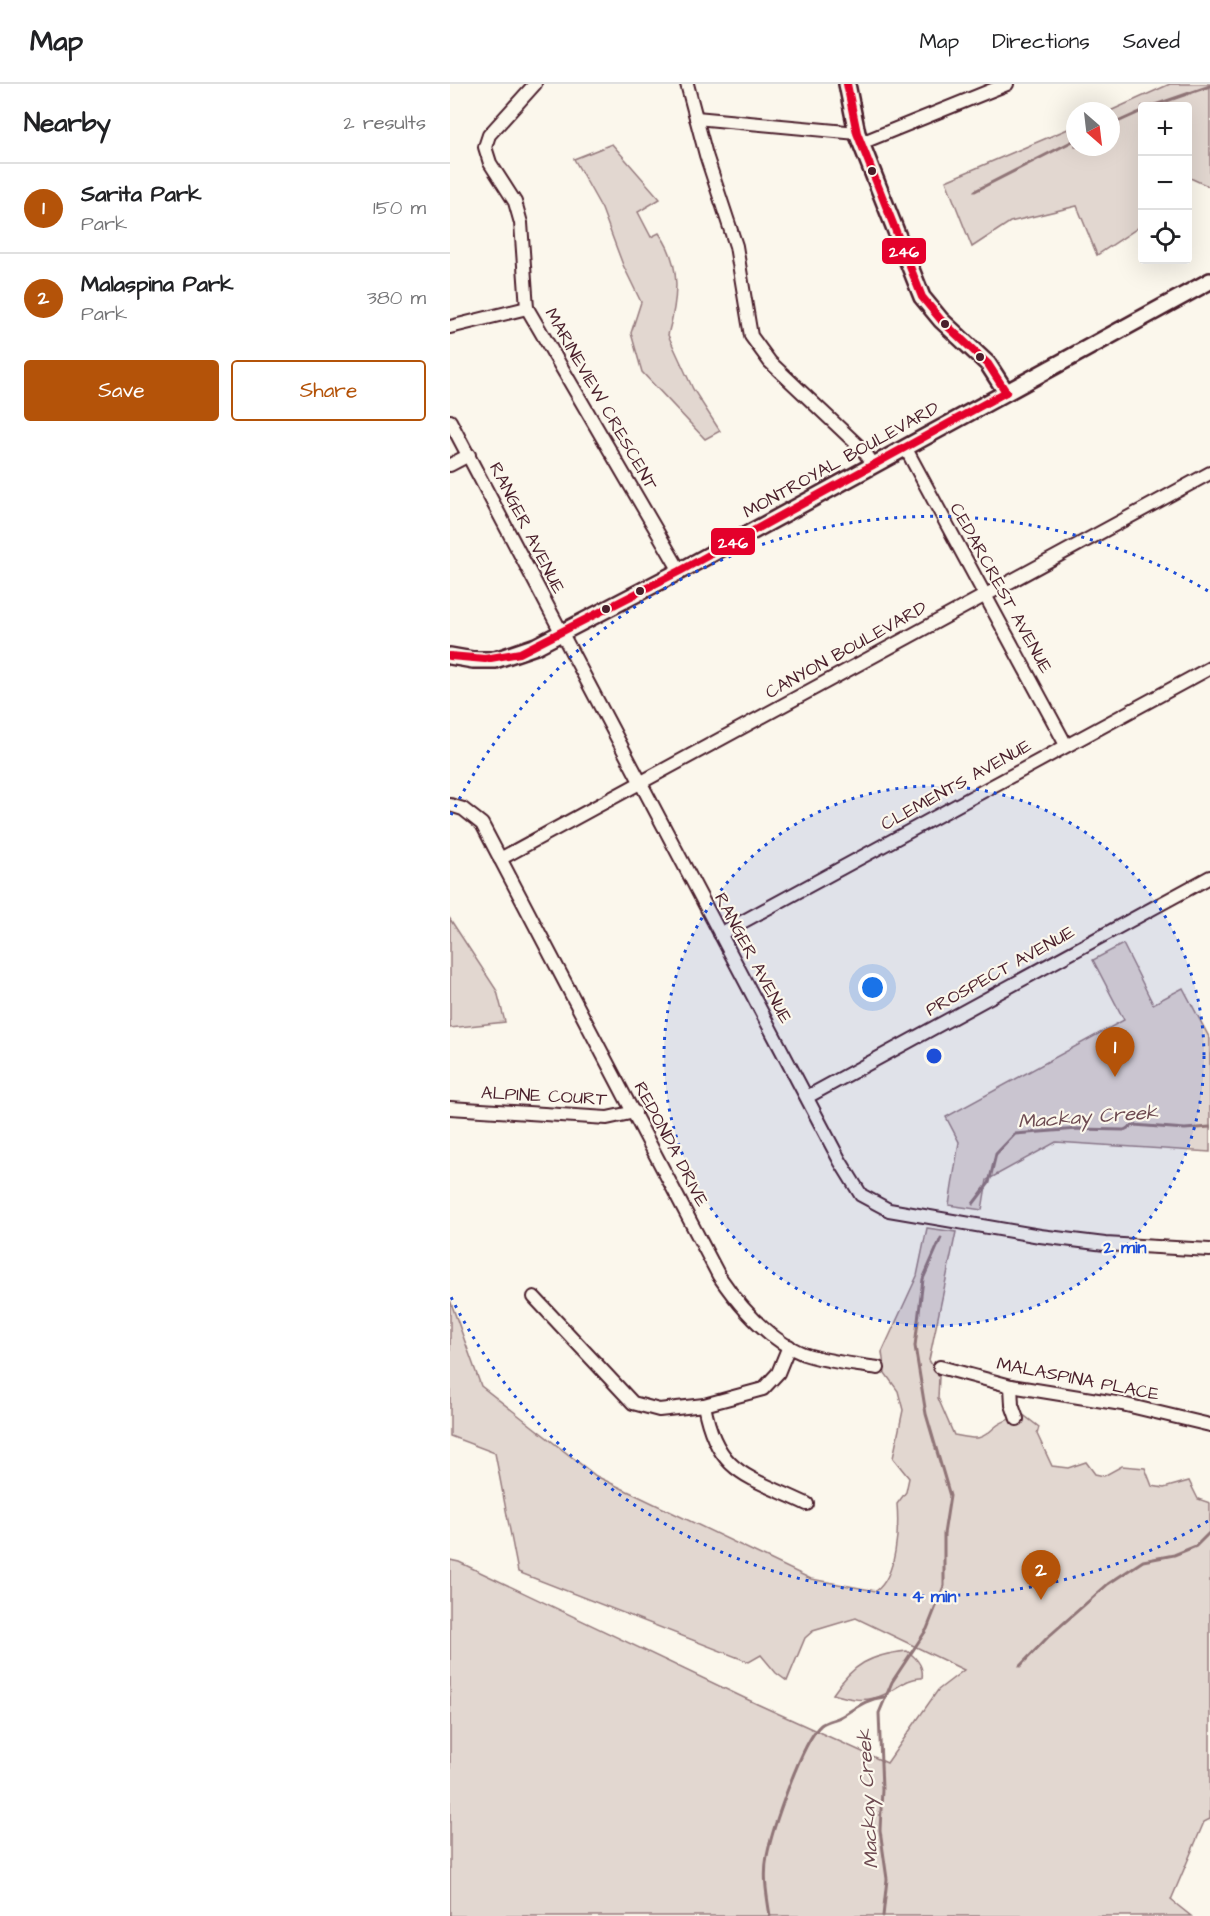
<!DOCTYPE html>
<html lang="en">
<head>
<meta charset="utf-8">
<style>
  :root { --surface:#fff; --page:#f6f6f6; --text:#202124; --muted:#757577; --line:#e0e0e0; --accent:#b45309 }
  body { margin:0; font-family:"Architects Daughter",sans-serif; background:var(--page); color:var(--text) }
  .controls { position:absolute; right:18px; top:18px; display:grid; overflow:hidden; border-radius:6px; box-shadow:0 6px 24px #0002 }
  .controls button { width:54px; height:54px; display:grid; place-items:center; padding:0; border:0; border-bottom:2px solid var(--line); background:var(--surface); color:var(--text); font:30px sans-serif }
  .compass { position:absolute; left:616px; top:18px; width:54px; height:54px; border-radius:50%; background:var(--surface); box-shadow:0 6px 24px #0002; rotate:152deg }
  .you { position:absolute; left:423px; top:904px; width:21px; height:21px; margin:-15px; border:4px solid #fff; border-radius:50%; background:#1a73e8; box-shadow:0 0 0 9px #1a73e833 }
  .badge { display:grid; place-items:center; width:39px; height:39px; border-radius:50%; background:var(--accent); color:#fff; font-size:20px; font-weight:700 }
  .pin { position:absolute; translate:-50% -50px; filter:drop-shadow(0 2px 3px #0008) }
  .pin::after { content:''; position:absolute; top:32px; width:21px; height:18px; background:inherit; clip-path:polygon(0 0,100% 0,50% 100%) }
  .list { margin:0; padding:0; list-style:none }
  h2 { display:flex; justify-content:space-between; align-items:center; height:78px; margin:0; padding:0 24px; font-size:26px }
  h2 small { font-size:20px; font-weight:400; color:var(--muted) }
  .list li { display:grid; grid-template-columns:39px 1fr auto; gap:18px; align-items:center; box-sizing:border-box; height:90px; padding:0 24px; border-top:2px solid var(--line) }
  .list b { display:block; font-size:22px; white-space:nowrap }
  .list p { margin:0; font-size:20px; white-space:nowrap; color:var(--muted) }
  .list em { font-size:20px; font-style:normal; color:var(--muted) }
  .actions { display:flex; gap:12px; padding:18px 24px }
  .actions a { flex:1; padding:14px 0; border:2px solid var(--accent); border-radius:6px; text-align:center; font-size:21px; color:var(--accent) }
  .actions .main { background:var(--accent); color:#fff }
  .icon { flex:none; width:33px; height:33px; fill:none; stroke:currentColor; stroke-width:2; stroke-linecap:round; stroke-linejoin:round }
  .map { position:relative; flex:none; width:760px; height:1832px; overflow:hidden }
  header { display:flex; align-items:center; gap:36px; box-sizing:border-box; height:84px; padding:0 30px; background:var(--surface); border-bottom:2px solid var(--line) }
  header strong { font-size:28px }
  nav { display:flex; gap:33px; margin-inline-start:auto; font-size:21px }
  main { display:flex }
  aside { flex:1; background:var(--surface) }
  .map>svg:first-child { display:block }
  .green { fill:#e2d7d0; stroke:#967b7e; stroke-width:1.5 }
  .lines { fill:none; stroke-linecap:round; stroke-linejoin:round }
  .stream { stroke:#907477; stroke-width:3 }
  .minor-casing { stroke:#4a1f2b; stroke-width:16 }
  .tertiary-casing { stroke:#4a1f2b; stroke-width:20 }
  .minor { stroke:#fbf7ec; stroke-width:12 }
  .tertiary { stroke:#fbf7ec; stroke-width:15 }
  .bus-1-casing { stroke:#fbf7ec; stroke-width:12 }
  .bus-1 { stroke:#e4002b; stroke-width:8 }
  .ring { fill:none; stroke:#1d4ed8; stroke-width:3; stroke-dasharray:3 6 }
  .bus-dot { fill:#4a1f2b; stroke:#fbf7ec; stroke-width:2 }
  .labels { text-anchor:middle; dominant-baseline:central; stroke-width:4.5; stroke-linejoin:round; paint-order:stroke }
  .street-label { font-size:18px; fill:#4a1f2b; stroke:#fbf7ec }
  .water-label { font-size:20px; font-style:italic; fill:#6d4a51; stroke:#fbf7ec }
  .centre { fill:#1d4ed8; stroke:#fbf7ec; stroke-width:3 }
  .ring-label { font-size:18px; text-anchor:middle; font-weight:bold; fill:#1d4ed8; stroke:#fbf7ec; stroke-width:4.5; stroke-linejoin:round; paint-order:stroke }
  .line-badge { stroke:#fbf7ec; stroke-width:2 }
  .badge-label { font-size:16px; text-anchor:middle; font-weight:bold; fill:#fff }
</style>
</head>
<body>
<header>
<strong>Map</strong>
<nav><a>Map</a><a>Directions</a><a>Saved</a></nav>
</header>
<main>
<aside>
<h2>Nearby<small>2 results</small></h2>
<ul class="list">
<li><span class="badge">1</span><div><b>Sarita Park</b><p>Park</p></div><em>150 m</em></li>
<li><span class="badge">2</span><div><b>Malaspina Park</b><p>Park</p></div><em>380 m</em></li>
</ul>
<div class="actions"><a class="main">Save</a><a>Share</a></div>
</aside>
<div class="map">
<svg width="760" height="1832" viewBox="0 0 760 1832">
  <rect width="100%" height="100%" fill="#fbf7ec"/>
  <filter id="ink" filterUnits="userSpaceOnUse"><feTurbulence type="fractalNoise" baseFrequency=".0167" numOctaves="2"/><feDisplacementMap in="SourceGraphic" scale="12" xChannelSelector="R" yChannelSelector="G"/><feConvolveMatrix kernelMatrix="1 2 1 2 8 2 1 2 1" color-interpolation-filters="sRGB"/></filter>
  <g filter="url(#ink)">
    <!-- green -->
    <g class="green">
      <path d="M720,0H760V103L738,93V22H692V141L647,171L627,122L560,138L522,163L496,97L625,42V63H661L660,27Z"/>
      <path d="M162,60L210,115L188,128L201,153L209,149C232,181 228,215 218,251L243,305L270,347L255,355L192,288L181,249L191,218L173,181L152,125L124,75Z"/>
      <path d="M0,835L47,907L55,938L0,944Z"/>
      <path d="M673,860L703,920L733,904L760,955V1068L606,1058L537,1096L532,1126L499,1121L509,1058L496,1033L674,936L643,876Z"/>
      <path d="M477,1144L506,1148L479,1276L489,1293L488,1314L504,1351C526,1355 529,1358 545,1343C551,1337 564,1334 572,1330L589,1343L587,1350L602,1382L618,1384L636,1378L645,1390L654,1392L672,1382L695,1384L702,1402L714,1404L739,1397L748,1415L760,1419V1735L754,1738L721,1816L741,1832H0V1476L9,1478L307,1620L437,1679L488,1606L514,1586L406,1534L363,1547L355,1554L337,1597L326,1589L311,1571L299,1578L68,1488L45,1369L0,1352V1216L31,1302L146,1392L361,1495L426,1507C447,1492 449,1444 447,1420L456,1408L459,1394L443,1374L453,1326L448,1307L435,1289L432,1268L467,1192Z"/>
      <path d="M457,1567C467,1574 474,1583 472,1594C458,1593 446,1605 433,1611C416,1619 400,1615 383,1610C403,1580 420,1571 457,1567Z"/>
    </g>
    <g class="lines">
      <!-- stream -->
      <g class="stream">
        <path d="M702,22L760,2"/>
        <path d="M661,41L692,27"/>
        <path d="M525,107L625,56"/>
        <path d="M523,1120L539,1099L546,1070L565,1050L628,1045L674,1046L684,1041L735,1045L760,1043"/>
        <path d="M570,1582L598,1553L658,1500L693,1477L724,1471L746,1462L760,1448"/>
        <path d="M320,1832C317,1812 313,1793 317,1772C322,1746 352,1657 371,1641C377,1636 386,1636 392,1632C407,1623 416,1615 434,1613"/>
        <path d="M433,1832L437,1795L430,1746L432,1705L429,1629L442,1598L477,1545L494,1502V1450L500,1412L476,1330L465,1262L473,1195L491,1154"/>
      </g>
      <defs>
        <g id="minor">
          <path d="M85,0L39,51L35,63L40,79L65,118L71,139L77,224L230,487"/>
          <path d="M237,0L256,71L286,162L301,252L320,278L413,366L423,380"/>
          <path d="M246,34L407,49"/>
          <path d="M411,59L557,0"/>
          <path d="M0,243L77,224"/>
          <path d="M0,337L390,1077L411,1111L439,1126L590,1152L655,1160L760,1166"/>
          <path d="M455,363L616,661"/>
          <path d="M0,381L19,371"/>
          <path d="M0,721L13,725L32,740L269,1192C290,1223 318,1256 354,1270C378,1278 404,1280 428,1284"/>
          <path d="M50,775L760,389"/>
          <path d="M270,850L760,584"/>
          <path d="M357,1013L760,793"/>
          <path d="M0,1024L157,1034L185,1028"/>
          <path d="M84,1213L183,1319L209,1326L254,1321L313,1305L328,1289L339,1262"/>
          <path d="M490,1283L561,1302L672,1320L760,1341"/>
          <path d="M561,1302L562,1321L567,1335"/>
          <path d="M254,1321C267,1391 299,1392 357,1420"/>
        </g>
        <g id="tertiary">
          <path d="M397,0L407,49L472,213L491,236L538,280L556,308"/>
          <path d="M0,572L23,576H45L86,562L230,487L760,197"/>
        </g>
      </defs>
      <!-- minor casing -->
      <use href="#minor" class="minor-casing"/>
      <!-- tertiary casing -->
      <use href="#tertiary" class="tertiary-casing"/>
      <!-- minor -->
      <use href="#minor" class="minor"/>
      <!-- tertiary -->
      <use href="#tertiary" class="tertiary"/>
      <defs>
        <g id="bus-1">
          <path d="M397,0L407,49L472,213L491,236L538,280L556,308"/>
          <path d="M0,572L35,575L70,569L230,487L556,308"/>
        </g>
      </defs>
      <!-- bus-1 casing -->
      <use href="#bus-1" class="bus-1-casing"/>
      <!-- bus-1 -->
      <use href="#bus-1" class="bus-1"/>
    </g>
  </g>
  <!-- distance rings -->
  <circle cx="484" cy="972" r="270" fill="#1d4ed8" fill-opacity=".12"/>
  <g class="ring">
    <circle cx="484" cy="972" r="270"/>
    <path d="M758 1437A540 540 0 0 1 1 1213M1 731A540 540 0 0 1 758 507"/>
  </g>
  <!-- markers -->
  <g class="bus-dot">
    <circle cx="422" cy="87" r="5"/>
    <circle cx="495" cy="240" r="5"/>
    <circle cx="530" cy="273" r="5"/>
    <circle cx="190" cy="507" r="5"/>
    <circle cx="156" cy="525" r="5"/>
  </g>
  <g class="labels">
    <!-- street labels -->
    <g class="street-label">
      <text transform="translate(151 315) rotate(60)">MARINEVIEW CRESCENT</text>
      <text transform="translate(391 376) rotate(-29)">MONTROYAL BOULEVARD</text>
      <text transform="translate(77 444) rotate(63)">RANGER AVENUE</text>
      <text transform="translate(551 504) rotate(61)">CEDARCREST AVENUE</text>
      <text transform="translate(396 566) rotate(-29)">CANYON BOULEVARD</text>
      <text transform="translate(506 701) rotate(-29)">CLEMENTS AVENUE</text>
      <text transform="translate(303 874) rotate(62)">RANGER AVENUE</text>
      <text transform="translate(550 887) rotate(-29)">PROSPECT AVENUE</text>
      <text transform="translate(94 1012) rotate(3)">ALPINE COURT</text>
      <text transform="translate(221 1060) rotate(62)">REDONDA DRIVE</text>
      <text transform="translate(628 1295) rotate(11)">MALASPINA PLACE</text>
    </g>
    <!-- water labels -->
    <g class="water-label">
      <text transform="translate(638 1033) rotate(-4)">Mackay Creek</text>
      <text transform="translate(418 1715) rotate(-93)">Mackay Creek</text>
    </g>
  </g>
  <circle cx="484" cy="972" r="9" class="centre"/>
  <g class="ring-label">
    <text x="675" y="1169">2 min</text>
    <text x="484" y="1518">4 min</text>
  </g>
  <g class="line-badge">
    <rect x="431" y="153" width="46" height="28" rx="6" fill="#e4002b"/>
    <rect x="260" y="443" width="46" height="29" rx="6" fill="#e4002b"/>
  </g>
  <g class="badge-label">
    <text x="454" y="173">246</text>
    <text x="283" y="464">246</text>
  </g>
</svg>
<div class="controls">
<button>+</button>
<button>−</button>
<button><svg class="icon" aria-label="locate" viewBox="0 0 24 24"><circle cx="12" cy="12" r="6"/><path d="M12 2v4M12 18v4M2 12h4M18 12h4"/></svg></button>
</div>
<svg class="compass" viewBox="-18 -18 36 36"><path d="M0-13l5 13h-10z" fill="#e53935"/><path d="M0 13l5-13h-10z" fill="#757577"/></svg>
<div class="you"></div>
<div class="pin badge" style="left:665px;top:993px">1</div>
<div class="pin badge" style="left:591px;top:1516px">2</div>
</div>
</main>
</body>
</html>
